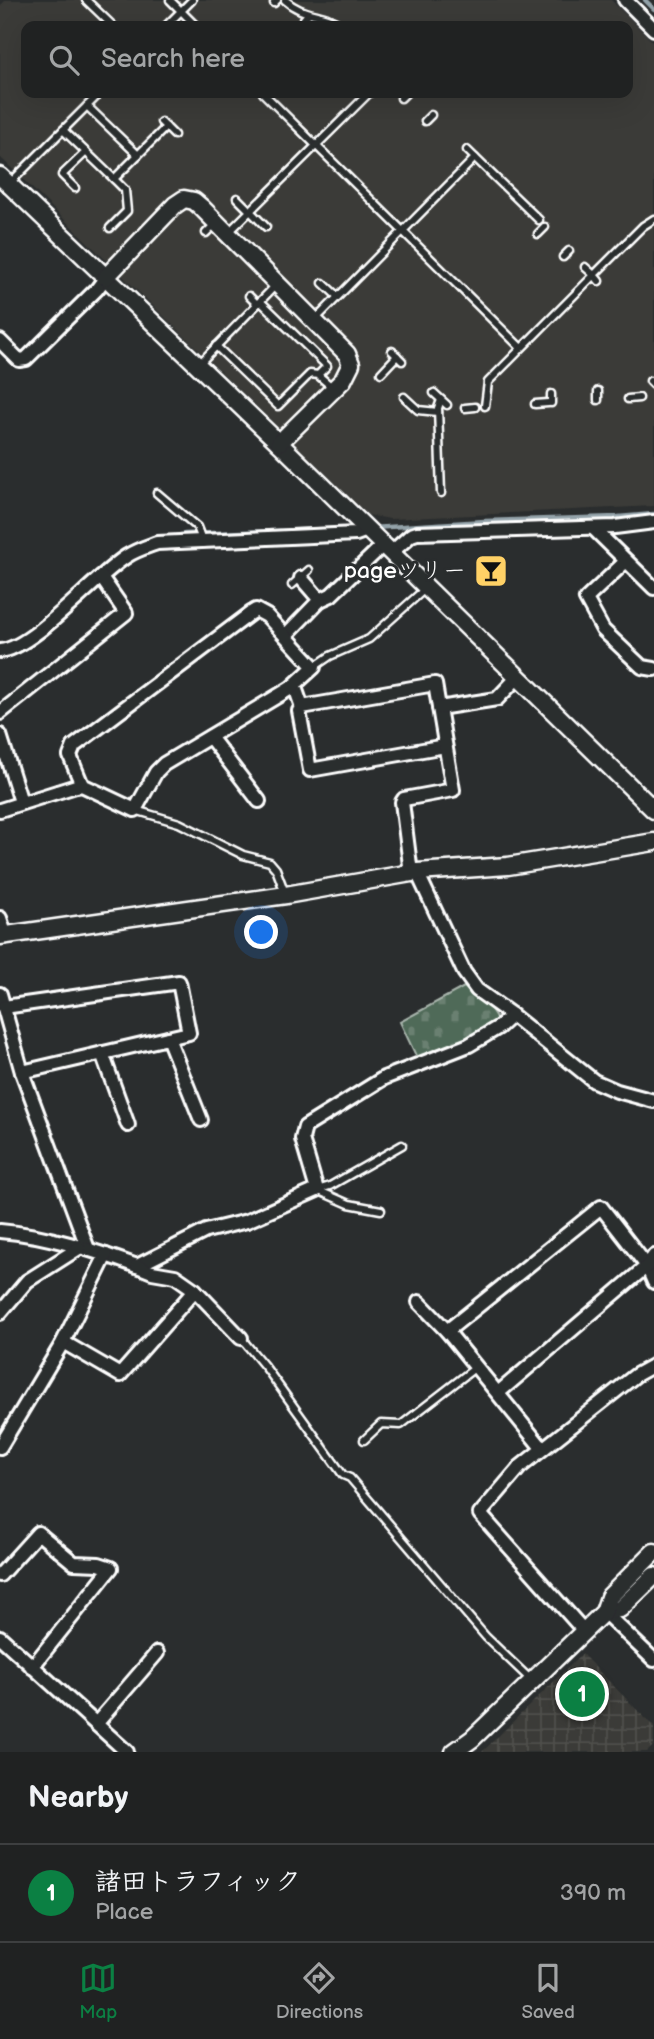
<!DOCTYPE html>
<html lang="en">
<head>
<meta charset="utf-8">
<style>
  :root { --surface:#202222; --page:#282a2a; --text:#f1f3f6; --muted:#a2a4a5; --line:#3d3f40; --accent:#0b8043 }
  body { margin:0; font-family:"Balsamiq Sans","Klee One",sans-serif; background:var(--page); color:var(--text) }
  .you { position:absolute; left:262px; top:933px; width:24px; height:24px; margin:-18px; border:5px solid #fff; border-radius:50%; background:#1a73e8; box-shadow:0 0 0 10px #1a73e833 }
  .badge { display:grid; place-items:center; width:46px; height:46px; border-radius:50%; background:var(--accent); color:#fff; font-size:23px; font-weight:700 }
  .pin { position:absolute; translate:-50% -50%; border:4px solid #fff; box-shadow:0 2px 7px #0006 }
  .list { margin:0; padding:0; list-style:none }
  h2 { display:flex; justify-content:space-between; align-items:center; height:91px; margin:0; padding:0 28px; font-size:30px }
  h2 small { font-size:23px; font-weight:400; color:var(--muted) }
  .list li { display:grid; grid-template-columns:46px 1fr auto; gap:21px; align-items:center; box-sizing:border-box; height:98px; padding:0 28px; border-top:2px solid var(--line) }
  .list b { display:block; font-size:26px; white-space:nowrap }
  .list p { margin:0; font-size:23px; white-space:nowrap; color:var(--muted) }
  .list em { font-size:23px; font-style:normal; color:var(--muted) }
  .icon { flex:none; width:38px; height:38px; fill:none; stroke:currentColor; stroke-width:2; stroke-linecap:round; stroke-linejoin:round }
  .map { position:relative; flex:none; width:654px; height:1752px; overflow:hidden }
  .search { position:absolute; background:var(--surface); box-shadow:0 7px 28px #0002; left:21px; right:21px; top:21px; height:77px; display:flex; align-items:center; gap:18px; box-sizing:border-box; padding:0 24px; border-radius:14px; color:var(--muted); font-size:26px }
  .sheet { height:189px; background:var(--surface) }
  nav { display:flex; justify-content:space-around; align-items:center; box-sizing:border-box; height:98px; border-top:2px solid var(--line); background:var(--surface); font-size:19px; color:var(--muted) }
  nav a { display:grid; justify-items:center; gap:4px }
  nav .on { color:var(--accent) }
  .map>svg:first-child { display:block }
  .built { fill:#3b3b37; fill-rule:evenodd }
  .industrial { fill:url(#industrial-grid) }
  .cemetery { fill:url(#cemetery-stones); stroke:#a8b4ac; stroke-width:2 }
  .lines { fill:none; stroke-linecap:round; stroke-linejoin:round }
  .stream { stroke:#93a2a9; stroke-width:4.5 }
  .service-casing { stroke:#fff; stroke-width:11 }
  .minor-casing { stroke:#fff; stroke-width:18 }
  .tertiary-casing { stroke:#fff; stroke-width:21 }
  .service { stroke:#2a2d2e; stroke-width:6 }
  .minor { stroke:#2a2d2e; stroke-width:12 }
  .tertiary { stroke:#2a2d2e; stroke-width:16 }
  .labels { text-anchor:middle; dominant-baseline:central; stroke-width:6; stroke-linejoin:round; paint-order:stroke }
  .poi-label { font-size:23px; fill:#fff; stroke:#2a2d2e; text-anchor:end }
</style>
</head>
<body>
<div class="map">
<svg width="654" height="1752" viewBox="0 0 654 1752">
  <defs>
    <pattern id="industrial-grid" width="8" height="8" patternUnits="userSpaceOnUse" patternTransform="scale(1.75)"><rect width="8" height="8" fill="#3b3b37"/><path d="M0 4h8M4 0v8" fill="none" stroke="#4f4f4b"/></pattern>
    <pattern id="cemetery-stones" width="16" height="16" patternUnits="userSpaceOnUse" patternTransform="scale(1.75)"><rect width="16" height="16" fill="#506a58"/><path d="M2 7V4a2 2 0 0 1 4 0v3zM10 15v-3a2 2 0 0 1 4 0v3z" fill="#6a8071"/></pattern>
  </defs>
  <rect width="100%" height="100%" fill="#2a2d2e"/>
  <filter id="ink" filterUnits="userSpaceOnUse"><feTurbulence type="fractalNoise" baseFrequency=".0143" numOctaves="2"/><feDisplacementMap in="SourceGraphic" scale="14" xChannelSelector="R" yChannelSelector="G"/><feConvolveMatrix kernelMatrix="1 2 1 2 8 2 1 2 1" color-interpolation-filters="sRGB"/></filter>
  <g filter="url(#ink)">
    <!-- built -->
    <path class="built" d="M6,0H611L654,43V506L390,519L368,515L0,157V6ZM26,26H628V93H26Z"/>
    <!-- industrial -->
    <path class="industrial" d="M582,1654L654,1727V1745L647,1752H482Z"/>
    <!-- cemetery -->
    <path class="cemetery" d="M464,987L490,1008L499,1022L471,1041L418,1060L400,1022Z"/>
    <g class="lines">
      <!-- stream -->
      <g class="stream">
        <path d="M645,0L654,9"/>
        <path d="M372,528L485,521L618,517L654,514"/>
        <path d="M166,538L185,534L360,528"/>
        <path d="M0,657L15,653"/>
      </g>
      <defs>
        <g id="service">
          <path d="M86,0L113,26"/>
          <path d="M170,0L196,26"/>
          <path d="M285,0C303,17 324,12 342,26"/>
          <path d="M274,3L277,0"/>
          <path d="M299,25L308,14"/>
          <path d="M166,26L192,0"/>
          <path d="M263,93L521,348"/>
          <path d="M401,98L406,93"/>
          <path d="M87,106L138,155L166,127"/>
          <path d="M425,121L431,115"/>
          <path d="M161,122L174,135"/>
          <path d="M63,130L86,152L62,175L75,188"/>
          <path d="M467,150L539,220"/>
          <path d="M86,152L114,179L138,155"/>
          <path d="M10,183L100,93"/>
          <path d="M237,198L266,227"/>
          <path d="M110,228L127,211L125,190L114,179"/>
          <path d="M229,232L369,93"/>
          <path d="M206,233L215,224"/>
          <path d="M538,234L545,227"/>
          <path d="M563,257L569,251"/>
          <path d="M585,267L594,275L643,226L654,219"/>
          <path d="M323,283L337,296"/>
          <path d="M249,296L257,304"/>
          <path d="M260,301L327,366L318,375L333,388"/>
          <path d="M314,321L475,158"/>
          <path d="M216,346L278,406L310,374L318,375"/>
          <path d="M392,351L402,361"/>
          <path d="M198,365L276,285"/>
          <path d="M381,373L397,356"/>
          <path d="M650,381L654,385"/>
          <path d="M598,391V400"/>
          <path d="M434,393L447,405"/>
          <path d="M551,394V403"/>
          <path d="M404,397L418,410L438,412"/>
          <path d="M628,399L639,398"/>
          <path d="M535,404L548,403"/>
          <path d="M485,406L488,382L594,275L599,281"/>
          <path d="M465,408L475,407"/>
          <path d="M157,493L197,527L202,540"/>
          <path d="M441,493L438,408L441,400"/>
          <path d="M292,585L309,570"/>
          <path d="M314,667L330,656L369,639L426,588"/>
          <path d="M135,810L179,823L243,855L270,862L276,869L285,893"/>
          <path d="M317,1190L330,1186L402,1145"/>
          <path d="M317,1190L349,1204L381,1210"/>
          <path d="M241,1338L266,1368L343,1475L350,1478L486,1637L531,1680"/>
          <path d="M364,1440L381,1424L401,1425L476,1367"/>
        </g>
        <g id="minor">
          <path d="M625,0L654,29"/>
          <path d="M0,341L19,360L26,359L97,289L106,277"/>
          <path d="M593,528L654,588"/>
          <path d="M391,553L411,535L417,533L615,527L654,522"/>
          <path d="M626,561L586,599L603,630L642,667L654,669"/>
          <path d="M301,578L320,600L331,595L383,545"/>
          <path d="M286,635L320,600"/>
          <path d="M0,651C33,649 95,576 127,556C136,550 146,547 157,543L356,534L367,530"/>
          <path d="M291,688L296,690L302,707L299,711L310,770L445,746"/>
          <path d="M302,707L435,684L453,790L404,799L402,802L411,873"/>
          <path d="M439,708L497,699L517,678"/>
          <path d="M0,713L126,613L101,577"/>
          <path d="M0,735L21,802"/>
          <path d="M210,737L259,801"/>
          <path d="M0,810L76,786L82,785L135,810L156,772L164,764L291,688L314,667L267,616L256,610L251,613L74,746L70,756L82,785"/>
          <path d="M417,872L464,972L477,990L512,1015L594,1081L617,1091L654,1101"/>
          <path d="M0,918L5,934"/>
          <path d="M0,994L22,1072L88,1249"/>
          <path d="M4,1007L179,982L189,1033L22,1072"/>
          <path d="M168,1038L201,1120"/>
          <path d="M102,1053L128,1125"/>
          <path d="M0,1231C47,1235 93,1250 137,1266L206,1231L247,1221L317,1190L302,1139L305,1127L384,1078L469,1045L499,1027L512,1015"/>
          <path d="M137,1266L152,1272L175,1276L195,1290L241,1338"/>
          <path d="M419,1302L447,1331L542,1448"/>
          <path d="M0,1313L27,1281L79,1248"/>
          <path d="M447,1331L601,1207L647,1266L654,1282"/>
          <path d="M63,1342L120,1375L195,1290"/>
          <path d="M498,1393L647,1266L654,1256"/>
          <path d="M0,1447L63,1342L106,1255"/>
          <path d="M0,1575L38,1533L74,1563L99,1564L111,1568L32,1667"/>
          <path d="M604,1612L654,1660"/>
          <path d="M584,1631L480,1514L520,1467L636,1375L654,1365"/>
          <path d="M0,1637L127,1752"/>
          <path d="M96,1724L157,1653"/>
        </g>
        <g id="tertiary">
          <path d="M0,176L279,443L654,810"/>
          <path d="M106,277L175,205L184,199L194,201L201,207L347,354L351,364L343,380L279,443"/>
          <path d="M0,936L286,895L417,872L508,866L654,842"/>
          <path d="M604,1612L620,1609L654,1576"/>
          <path d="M454,1752L472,1739L604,1612L609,1597L654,1552"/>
        </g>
      </defs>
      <!-- service casing -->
      <use href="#service" class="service-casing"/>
      <!-- minor casing -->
      <use href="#minor" class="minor-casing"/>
      <!-- tertiary casing -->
      <use href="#tertiary" class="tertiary-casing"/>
      <!-- service -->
      <use href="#service" class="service"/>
      <!-- minor -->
      <use href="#minor" class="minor"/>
      <!-- tertiary -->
      <use href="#tertiary" class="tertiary"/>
    </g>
  </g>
  <!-- icons -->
  <defs>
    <symbol id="bar-square" viewBox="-11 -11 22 22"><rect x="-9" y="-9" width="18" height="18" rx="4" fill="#ffd166" stroke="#2a2d2e"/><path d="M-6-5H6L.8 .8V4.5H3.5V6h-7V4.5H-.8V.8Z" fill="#111"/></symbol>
  </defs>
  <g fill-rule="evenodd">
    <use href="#bar-square" x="472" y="552" width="38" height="38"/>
  </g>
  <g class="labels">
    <!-- poi labels -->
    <g class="poi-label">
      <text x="466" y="571">pageツリー</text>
    </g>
  </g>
</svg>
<div class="you"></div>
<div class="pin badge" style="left:582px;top:1694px">1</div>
<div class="search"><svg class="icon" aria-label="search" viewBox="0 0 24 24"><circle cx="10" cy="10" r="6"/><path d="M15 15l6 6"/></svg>Search here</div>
</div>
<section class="sheet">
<h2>Nearby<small></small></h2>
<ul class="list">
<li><span class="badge">1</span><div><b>諸田トラフィック</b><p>Place</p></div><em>390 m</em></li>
</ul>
</section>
<nav>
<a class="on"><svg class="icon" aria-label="map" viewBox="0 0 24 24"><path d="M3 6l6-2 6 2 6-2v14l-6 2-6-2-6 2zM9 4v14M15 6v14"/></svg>Map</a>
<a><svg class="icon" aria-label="directions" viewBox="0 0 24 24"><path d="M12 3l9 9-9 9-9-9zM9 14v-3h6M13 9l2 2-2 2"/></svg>Directions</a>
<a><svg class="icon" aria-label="saved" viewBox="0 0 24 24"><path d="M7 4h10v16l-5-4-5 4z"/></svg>Saved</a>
</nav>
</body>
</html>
